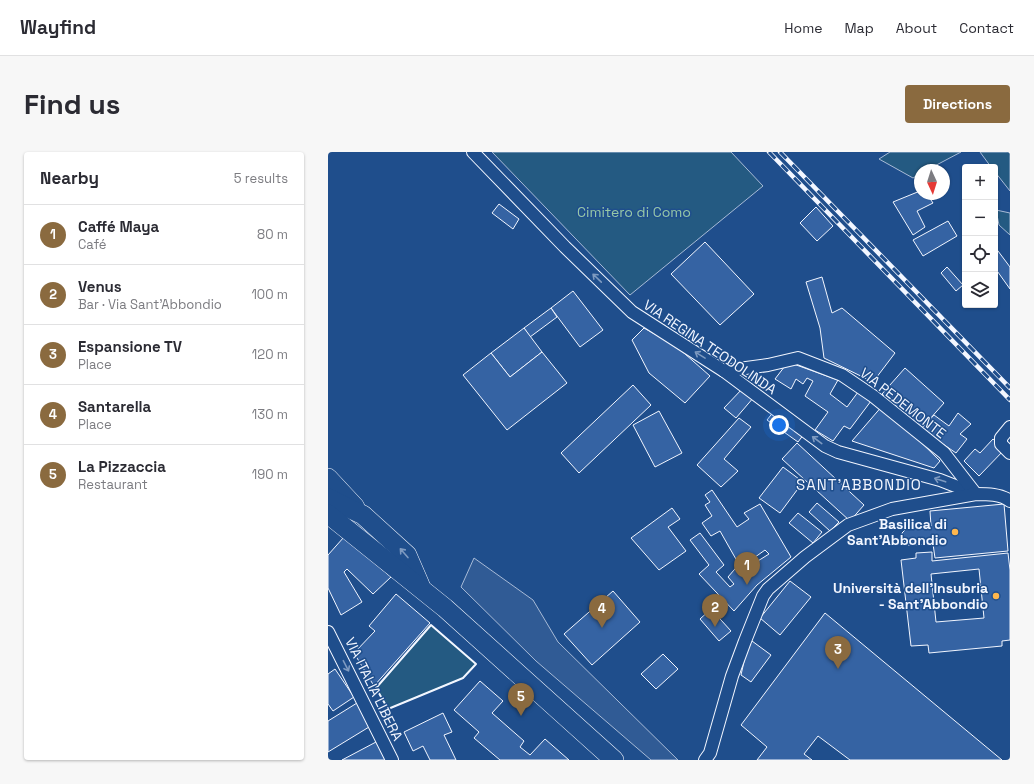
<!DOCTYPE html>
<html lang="en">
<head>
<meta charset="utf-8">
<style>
  :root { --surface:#fff; --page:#f7f7f7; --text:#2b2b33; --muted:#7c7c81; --line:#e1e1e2; --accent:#8a6a3f }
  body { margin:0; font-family:"Space Grotesk",sans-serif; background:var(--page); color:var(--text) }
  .controls { position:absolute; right:12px; top:12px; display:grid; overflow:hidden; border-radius:4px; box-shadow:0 1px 3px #0004 }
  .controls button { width:36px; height:36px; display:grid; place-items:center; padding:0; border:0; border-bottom:1px solid var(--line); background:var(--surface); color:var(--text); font:20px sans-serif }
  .compass { position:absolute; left:586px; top:12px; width:36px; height:36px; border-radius:50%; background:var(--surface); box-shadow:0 1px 3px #0004; rotate:176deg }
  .you { position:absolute; left:451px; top:273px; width:14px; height:14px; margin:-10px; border:3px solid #fff; border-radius:50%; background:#1a73e8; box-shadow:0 0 0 6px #1a73e833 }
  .badge { display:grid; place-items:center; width:26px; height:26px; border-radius:50%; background:var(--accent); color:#fff; font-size:13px; font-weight:700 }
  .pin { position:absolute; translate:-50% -33px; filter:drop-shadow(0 1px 2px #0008) }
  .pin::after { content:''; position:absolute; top:21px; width:14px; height:12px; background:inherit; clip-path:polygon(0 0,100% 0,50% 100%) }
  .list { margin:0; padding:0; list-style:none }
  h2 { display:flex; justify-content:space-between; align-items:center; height:52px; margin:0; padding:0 16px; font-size:17px }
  h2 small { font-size:13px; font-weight:400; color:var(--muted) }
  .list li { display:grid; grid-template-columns:26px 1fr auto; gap:12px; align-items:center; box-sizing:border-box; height:60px; padding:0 16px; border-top:1px solid var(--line) }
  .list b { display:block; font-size:15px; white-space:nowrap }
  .list p { margin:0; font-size:13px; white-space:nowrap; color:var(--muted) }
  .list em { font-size:13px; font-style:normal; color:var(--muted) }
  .icon { flex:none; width:22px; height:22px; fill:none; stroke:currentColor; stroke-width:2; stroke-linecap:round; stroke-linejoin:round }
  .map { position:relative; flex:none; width:682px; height:608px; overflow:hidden; border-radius:4px }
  header { display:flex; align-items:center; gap:24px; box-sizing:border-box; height:56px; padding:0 20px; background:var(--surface); border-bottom:1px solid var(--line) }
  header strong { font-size:19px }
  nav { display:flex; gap:22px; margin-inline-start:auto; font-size:14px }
  .intro { display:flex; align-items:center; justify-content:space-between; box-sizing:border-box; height:96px; padding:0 24px }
  h1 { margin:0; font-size:28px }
  .button { padding:10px 18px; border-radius:4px; background:var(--accent); color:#fff; font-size:14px; font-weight:700 }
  main { display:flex; gap:24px; padding:0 24px }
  aside { flex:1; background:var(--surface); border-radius:4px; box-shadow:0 1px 3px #0004 }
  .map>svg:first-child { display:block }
  .green { fill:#245a82; stroke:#a8bbd7 }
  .parking { fill:#305b95; stroke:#a8bbd7 }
  .building { fill:#3563a3; stroke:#f2f6ff; fill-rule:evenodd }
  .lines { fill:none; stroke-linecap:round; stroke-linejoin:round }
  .minor-casing { stroke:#f2f6ff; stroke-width:14 }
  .primary-casing { stroke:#f2f6ff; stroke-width:20 }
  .minor { stroke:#1f4e8c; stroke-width:12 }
  .primary { stroke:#1f4e8c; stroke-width:19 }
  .rail-casing { stroke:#f2f6ff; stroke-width:4.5 }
  .rail { stroke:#1f4e8c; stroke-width:3; stroke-dasharray:9; stroke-linecap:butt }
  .wall { stroke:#f2f6ff; stroke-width:2 }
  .oneway { stroke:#7e9ac0 }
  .poi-dot { fill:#ffb74d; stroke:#1f4e8c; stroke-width:1.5 }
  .labels { text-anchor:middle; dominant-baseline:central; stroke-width:3; stroke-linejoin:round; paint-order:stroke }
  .park-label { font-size:14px; fill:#97c8a6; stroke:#1f4e8c }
  .street-label { font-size:14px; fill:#f2f6ff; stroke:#1f4e8c }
  .poi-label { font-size:14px; font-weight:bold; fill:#f2f6ff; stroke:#1f4e8c; text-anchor:end }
  .neighbourhood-label { font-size:15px; letter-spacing:1px; fill:#f2f6ff; stroke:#1f4e8c }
</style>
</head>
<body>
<header>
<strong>Wayfind</strong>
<nav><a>Home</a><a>Map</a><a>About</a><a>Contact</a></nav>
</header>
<div class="intro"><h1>Find us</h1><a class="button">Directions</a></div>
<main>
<aside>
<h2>Nearby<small>5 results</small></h2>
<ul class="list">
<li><span class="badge">1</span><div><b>Caffé Maya</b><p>Café</p></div><em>80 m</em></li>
<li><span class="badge">2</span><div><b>Venus</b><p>Bar · Via Sant'Abbondio</p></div><em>100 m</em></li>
<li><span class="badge">3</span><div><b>Espansione TV</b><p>Place</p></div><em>120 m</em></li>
<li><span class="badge">4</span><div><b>Santarella</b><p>Place</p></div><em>130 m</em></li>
<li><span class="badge">5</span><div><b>La Pizzaccia</b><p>Restaurant</p></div><em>190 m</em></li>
</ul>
</aside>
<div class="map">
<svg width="682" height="608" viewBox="0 0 682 608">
  <rect width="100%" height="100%" fill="#1f4e8c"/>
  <!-- green -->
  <g class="green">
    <path d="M164,0H403L435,34L302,143Z"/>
    <path d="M562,0H633L599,18H592V22L585,26L551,7Z"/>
    <path d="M652,0H682V39L667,20V15H663Z"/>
    <path d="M668,58L682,61V83L671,73Z"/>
    <path d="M103,473L148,512L135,526L60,557L48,536Z"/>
  </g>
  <!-- parking -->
  <path class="parking" d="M146,406L205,448L230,490L350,608H323L208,509L133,435Z"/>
  <!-- building -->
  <g class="building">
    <path d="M592,39V42H599L605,51L589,59L597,75L585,83L565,50Z"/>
    <path d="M171,52L191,67L185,77L164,61Z"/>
    <path d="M488,55L505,74L489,89L472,71Z"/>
    <path d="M620,69L629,84L595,104L585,88Z"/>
    <path d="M377,90L426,142L392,173L343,122Z"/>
    <path d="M667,95L682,115V137L667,116Z"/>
    <path d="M619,115L635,133L628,139L613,121Z"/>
    <path d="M494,125L504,161L514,156L567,201L545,230L496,206L492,176L478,130Z"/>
    <path d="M245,139L275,178L252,195L223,156Z"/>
    <path d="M223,156L229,165L202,185L196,176Z"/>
    <path d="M196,176L214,200L182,225L163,201Z"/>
    <path d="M316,176L348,194L382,224L357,251L321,221L304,188Z"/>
    <path d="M214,200L239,231L179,278L135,223L163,201L182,225Z"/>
    <path d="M460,210L510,228L502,242L519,255L530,240L543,249L522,277L516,274L505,289L487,278L500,260L477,244L485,229L479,226L475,232L468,227L463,237L447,227Z"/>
    <path d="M577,216L616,251L593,277L554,242Z"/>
    <path d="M305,233L323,253L251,321L233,301Z"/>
    <path d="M415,236L426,245L408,266L396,256Z"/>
    <path d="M555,253L612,309L606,316L524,289Z"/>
    <path d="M331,259L354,301L327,315L305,273Z"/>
    <path d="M446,259L476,282L470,290L439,268Z"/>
    <path d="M630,261L643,272L632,282L639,287L628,301L593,277L606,263L621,274Z"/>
    <path d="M411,266L423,275L396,307L410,319L393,335L369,313Z"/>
    <path d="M665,287L677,297L651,324L636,309L647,297L652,301Z"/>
    <path d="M469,291L536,353L522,369L454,307Z"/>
    <path d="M455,315L475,330L452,361L431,346Z"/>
    <path d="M384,338L409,375L421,367L416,361L432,352L463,405L429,433L406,459L371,422L381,413L362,388L372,381L396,413L388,420L402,435L406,432L400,425L412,411L417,417L441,402L437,398L423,408L419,404L409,409L392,379L383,384L374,371L384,364L377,353L382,350L377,343Z"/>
    <path d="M489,351L511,370L502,379L481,360Z"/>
    <path d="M676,352L680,399L607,406L605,392L580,393L574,387V381L578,377L603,374L602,359Z"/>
    <path d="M344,356L352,367L340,375L358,399L331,418L303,386Z"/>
    <path d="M470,361L494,380L485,391L461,371Z"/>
    <path d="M16,385L63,425L45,442L19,417L16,420L34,450L13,463L0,436V403Z"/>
    <path d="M604,400V409L680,401L682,418V488L674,489V494L601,501L600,493L583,494L573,408L588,406V401ZM651,417L656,466L608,470L603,422Z"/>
    <path d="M462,429L483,445L452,483L432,466Z"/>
    <path d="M285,439L312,470L264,513L236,482Z"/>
    <path d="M68,442L102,471L46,534L26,501L47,479L41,474Z"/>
    <path d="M383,457L403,479L391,489L372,467Z"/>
    <path d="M497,461L674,608H522L490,584L476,602L484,608H429L439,595L413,573Z"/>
    <path d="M424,489L443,503L423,530L413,523L419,496Z"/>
    <path d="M335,502L350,517L328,537L313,522Z"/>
    <path d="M7,517L26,545L5,559L0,552V522Z"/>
    <path d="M152,529L175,549L164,561L196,589L192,595L202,603L217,587L241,608H172L146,586L151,580L126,558Z"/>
    <path d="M29,551L41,575L0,600V569Z"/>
    <path d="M115,561L124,580L116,583L128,608H102L95,594L85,599L76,580Z"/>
    <path d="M48,590L58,608H14Z"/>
  </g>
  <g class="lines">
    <defs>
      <g id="minor">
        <path d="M145,0L237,95L304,160L396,219L497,294L510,300L612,328L648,342"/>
        <path d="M396,219L440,213L470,206L514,223L545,244L616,301L647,341"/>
        <path d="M682,275L673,286V292L682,301"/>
        <path d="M0,480L64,608"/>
        <path d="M377,608L382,601L404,524L417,489L435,444L440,437L477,405L520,373L564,357L648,342C659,342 673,342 682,349"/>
      </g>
      <g id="primary">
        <path d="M0,326L27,355"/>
        <path d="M0,346L35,363L79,403L92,433"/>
        <path d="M0,362L117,456L286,608"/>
      </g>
    </defs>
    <!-- minor casing -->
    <use href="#minor" class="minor-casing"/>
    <!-- primary casing -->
    <use href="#primary" class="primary-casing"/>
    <!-- minor -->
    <use href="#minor" class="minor"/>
    <!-- primary -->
    <use href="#primary" class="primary"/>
    <defs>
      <g id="rail">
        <path d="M441,0L682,248"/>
        <path d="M452,0L682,236"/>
      </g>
    </defs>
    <!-- rail casing -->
    <use href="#rail" class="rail-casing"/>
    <!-- rail -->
    <use href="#rail" class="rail"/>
    <!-- wall -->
    <path class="wall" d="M103,473L148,512L135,526L60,557L48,536Z"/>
  </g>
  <!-- one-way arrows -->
  <defs><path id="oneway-shaft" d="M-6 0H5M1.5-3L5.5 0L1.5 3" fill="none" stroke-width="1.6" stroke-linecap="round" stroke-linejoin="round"/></defs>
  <g class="oneway">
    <use href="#oneway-shaft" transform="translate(269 126) rotate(-136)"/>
    <use href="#oneway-shaft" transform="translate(372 203) rotate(-148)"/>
    <use href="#oneway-shaft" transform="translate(489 288) rotate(-143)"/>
    <use href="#oneway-shaft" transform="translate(612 328) rotate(-162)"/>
    <use href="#oneway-shaft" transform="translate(76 401) rotate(-131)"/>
    <use href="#oneway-shaft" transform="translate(18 514) rotate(63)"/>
  </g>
  <!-- markers -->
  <g class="poi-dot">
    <circle cx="627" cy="380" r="4"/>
    <circle cx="668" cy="444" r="4"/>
  </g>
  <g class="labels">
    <!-- park labels -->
    <g class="park-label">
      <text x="306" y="60">Cimitero di Como</text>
    </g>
    <!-- street labels -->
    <g class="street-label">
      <text transform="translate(382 195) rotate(34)">VIA REGINA TEODOLINDA</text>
      <text transform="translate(575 251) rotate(38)">VIA PEDEMONTE</text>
      <text transform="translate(46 537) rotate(64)">VIA ITALIA LIBERA</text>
    </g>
    <!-- poi labels -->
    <g class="poi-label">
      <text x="619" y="372">Basilica di<tspan x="619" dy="16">Sant'Abbondio</tspan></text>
      <text x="660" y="436">Università dell'Insubria<tspan x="660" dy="16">- Sant'Abbondio</tspan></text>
    </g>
    <!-- neighbourhood labels -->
    <g class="neighbourhood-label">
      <text x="531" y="332">SANT'ABBONDIO</text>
    </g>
  </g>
</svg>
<div class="controls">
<button>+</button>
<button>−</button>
<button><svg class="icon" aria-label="locate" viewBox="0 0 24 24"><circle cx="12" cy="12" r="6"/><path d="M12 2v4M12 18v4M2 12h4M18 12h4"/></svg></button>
<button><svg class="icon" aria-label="layers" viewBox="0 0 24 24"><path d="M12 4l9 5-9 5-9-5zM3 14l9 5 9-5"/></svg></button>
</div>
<svg class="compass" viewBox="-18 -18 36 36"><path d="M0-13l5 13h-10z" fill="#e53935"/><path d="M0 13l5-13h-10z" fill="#7c7c81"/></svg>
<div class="you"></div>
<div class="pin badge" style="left:419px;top:433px">1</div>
<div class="pin badge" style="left:387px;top:475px">2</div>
<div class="pin badge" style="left:510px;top:517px">3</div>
<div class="pin badge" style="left:274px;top:476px">4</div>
<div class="pin badge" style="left:193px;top:564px">5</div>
</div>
</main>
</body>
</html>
